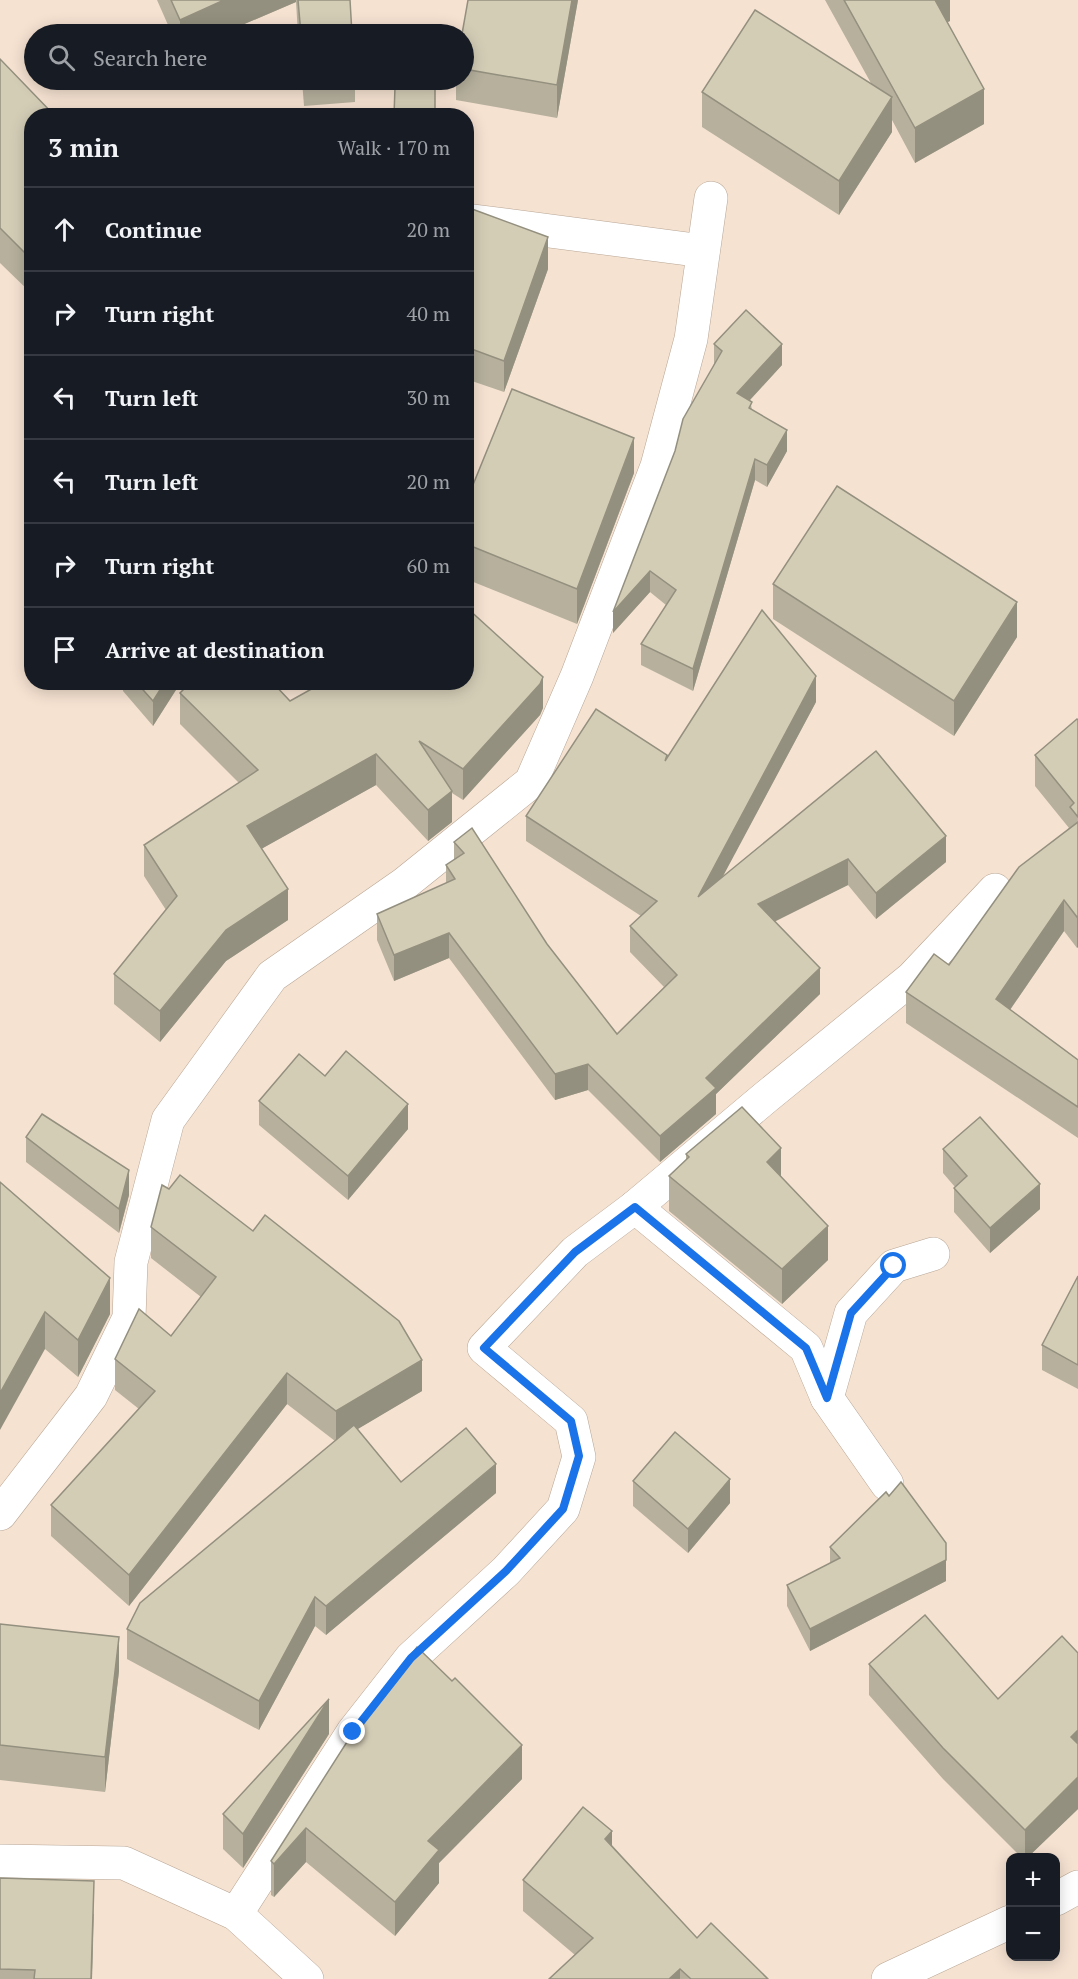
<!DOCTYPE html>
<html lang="en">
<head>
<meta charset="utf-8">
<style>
  :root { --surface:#171b24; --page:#242831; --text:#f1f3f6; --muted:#9ea1a6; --line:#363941 }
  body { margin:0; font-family:"PT Serif",serif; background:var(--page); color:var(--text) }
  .controls { position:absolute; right:18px; bottom:18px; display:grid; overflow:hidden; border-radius:12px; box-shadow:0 3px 15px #0003 }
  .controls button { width:54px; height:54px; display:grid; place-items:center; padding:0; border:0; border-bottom:2px solid var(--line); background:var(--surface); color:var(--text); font:30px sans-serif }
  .stop { position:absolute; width:18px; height:18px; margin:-14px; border:4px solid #1a73e8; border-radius:50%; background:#fff }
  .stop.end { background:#1a73e8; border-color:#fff; box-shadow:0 2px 6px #0008 }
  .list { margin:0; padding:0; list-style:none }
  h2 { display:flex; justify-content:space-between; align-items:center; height:78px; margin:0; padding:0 24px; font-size:26px }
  h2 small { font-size:20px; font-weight:400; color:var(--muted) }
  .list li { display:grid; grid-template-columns:39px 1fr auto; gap:18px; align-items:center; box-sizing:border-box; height:84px; padding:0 24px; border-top:2px solid var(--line) }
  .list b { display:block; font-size:22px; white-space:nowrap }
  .list em { font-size:20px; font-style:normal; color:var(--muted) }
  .icon { flex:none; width:33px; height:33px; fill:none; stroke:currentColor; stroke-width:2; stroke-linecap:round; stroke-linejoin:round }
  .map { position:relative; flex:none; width:1078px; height:1979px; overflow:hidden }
  .search { position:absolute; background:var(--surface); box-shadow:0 3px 15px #0003; left:24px; top:24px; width:450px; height:66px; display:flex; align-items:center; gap:15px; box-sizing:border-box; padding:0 21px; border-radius:33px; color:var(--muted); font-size:22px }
  .panel { position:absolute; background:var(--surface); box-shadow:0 3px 15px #0003; left:24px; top:108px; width:450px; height:582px; border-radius:24px }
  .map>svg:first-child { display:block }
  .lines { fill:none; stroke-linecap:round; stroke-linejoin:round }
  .minor-casing { stroke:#b8a695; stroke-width:34 }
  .minor { stroke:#fff; stroke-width:33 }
  .wall { fill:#b6b09d }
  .shaded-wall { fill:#94907f }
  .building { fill:#d4cdb6; stroke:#94907f; stroke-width:1.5 }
  .route { stroke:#1a73e8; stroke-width:8 }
</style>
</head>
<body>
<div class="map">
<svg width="1078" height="1979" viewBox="0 0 1078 1979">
  <rect width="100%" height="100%" fill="#f6e2d1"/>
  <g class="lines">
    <defs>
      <g id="minor">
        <path d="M466,220L703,251"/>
        <path d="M635,1207L806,1348L827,1398L887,1484"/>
        <path d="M827,1398L851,1313L894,1266L933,1254"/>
        <path d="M0,1514L91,1396L129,1318L131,1262L168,1120L272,976L404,884L531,782L577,676L657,466L691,339L711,198"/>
        <path d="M0,1861L124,1863L236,1914L307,1979"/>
        <path d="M1056,1899L1078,1887"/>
        <path d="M236,1914L353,1732L411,1658L506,1571L563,1509L579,1457L571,1421L484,1348L575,1252L635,1207L766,1097L912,978L995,890"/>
        <path d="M888,1979L1010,1922"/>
      </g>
    </defs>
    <!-- minor casing -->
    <use href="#minor" class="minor-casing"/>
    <!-- minor -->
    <use href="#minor" class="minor"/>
  </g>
  <!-- wall -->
  <g class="wall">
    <path d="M157,0H350L352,34H298L296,2L221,34H172Z"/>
    <path d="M578,0L557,118L456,100V80H464V34Z"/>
    <path d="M825,0H950V21L947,22L984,124L915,163L892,120V132L839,215L702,127V92L872,85Z"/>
    <path d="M0,59L32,116V294L0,263Z"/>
    <path d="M302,80H355V102L304,106Z"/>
    <path d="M466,224L548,269L504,392L466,379Z"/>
    <path d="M714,344L782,365L750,400L752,410L787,451L767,487L755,480L693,691L641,665V644L666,605L650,592L613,633L714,364Z"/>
    <path d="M634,473L577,624L466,579V502Z"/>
    <path d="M773,584L1017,637L954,736L773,619Z"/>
    <path d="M123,682H181L153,726L123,691Z"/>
    <path d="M180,693L290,701L543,708L540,715L463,800L452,793V822L428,841L376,785L261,849L288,920L226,961L160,1042L114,1004V974L166,910L144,876V845L239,783L180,724Z"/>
    <path d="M816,702L722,877L876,751L946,862L876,919L848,885L774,921L820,994L716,1094V1114L660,1162L588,1090L555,1100L449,958L394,981L377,940V914L446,883V865L454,860V842L547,944L617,1034L664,987L630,952V926L641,916L526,841V816L667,758Z"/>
    <path d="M1078,720V947L1077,948L1064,931L1010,1010L1078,1060V1138L906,1023V992L949,965L1069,828L1035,786V755Z"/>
    <path d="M325,1076L408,1129L348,1200L259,1125V1101Z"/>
    <path d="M26,1137L129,1195L119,1233L26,1162Z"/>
    <path d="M943,1149L1040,1209L990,1253L954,1212V1188L955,1187L943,1173Z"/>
    <path d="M686,1154L781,1176L828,1260L782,1304L669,1211V1176L686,1160Z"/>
    <path d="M0,1182L110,1314L78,1377L45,1349Z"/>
    <path d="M151,1227L422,1391L357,1429L401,1482L496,1493L326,1635L315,1626L259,1730L127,1659V1629L335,1441L287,1404L129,1606L51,1536V1505L139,1409L115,1390V1359L171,1336L201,1297L151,1258Z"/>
    <path d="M1078,1276V1389L1042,1370V1345Z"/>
    <path d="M633,1481L730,1503L688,1553L633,1506Z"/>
    <path d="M830,1547L946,1581L810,1651L787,1606V1585L830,1563Z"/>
    <path d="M0,1624L119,1671L105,1792L0,1780Z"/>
    <path d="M1078,1653V1809L1028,1857H1021L943,1779L869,1695V1664L998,1699Z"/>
    <path d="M368,1709L522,1779L439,1863V1883L395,1936L306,1862L274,1897L271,1895V1861Z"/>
    <path d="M329,1734L243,1868L223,1849V1814Z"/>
    <path d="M612,1845L697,1938L768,1979H549L575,1955L523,1911V1880Z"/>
    <path d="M0,1878L94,1914L92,1979H0Z"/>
  </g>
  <!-- shaded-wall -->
  <g class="shaded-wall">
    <path d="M224,0H296V2L221,34H180V20Z"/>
    <path d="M572,0H578L557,118V85Z"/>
    <path d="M932,0H950V21L932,30Z"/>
    <path d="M984,89V124L915,163V128Z"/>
    <path d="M892,97V132L839,215V181Z"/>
    <path d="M548,237V269L504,392V361Z"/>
    <path d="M782,344V365L737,414V393Z"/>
    <path d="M787,430V451L767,487V465Z"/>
    <path d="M634,438V473L577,624V589Z"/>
    <path d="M755,459V480L693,691V669Z"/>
    <path d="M650,571V592L613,633V612Z"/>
    <path d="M1017,602V637L954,736V701Z"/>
    <path d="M816,676V702L698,923V897Z"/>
    <path d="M543,677V708L540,715L463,800V769Z"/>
    <path d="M165,682H181L153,726V701Z"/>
    <path d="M376,754V785L247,857V826Z"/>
    <path d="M452,791V822L428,841V810Z"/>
    <path d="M946,836V862L876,919V893Z"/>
    <path d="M848,859V885L758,930V904Z"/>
    <path d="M288,889V920L226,961L160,1042V1011L226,930Z"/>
    <path d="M1064,900V931L996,1030V999Z"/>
    <path d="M1078,916V947L1077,948V917Z"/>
    <path d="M449,933V958L394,981V955Z"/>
    <path d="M820,968V994L716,1094V1114L660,1162V1136L706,1078Z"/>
    <path d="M588,1064V1090L555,1100V1074Z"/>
    <path d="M408,1104V1129L348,1200V1176Z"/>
    <path d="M781,1148V1183L767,1162Z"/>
    <path d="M129,1170V1195L119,1233V1209Z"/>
    <path d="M1040,1184V1209L990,1253V1228Z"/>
    <path d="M828,1226V1260L782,1304V1269Z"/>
    <path d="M110,1278V1314L78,1377V1340Z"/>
    <path d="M45,1312V1349L0,1430V1393Z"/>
    <path d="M422,1360V1391L336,1442V1411Z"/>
    <path d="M287,1373V1404L129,1606V1575Z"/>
    <path d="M496,1464V1493L326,1635V1606Z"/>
    <path d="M730,1479V1503L688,1553V1529Z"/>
    <path d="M946,1560V1581L810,1651V1629Z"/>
    <path d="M315,1597V1626L259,1730V1701Z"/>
    <path d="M119,1637V1671L105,1792V1757Z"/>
    <path d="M329,1699V1734L243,1868V1834Z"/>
    <path d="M1078,1730V1762L1071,1737Z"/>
    <path d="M522,1745V1779L439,1863V1883L395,1936V1902L428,1841Z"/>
    <path d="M1078,1777V1809L1028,1857H1025V1830Z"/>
    <path d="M306,1828V1862L274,1897V1864Z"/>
    <path d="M612,1831V1863L605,1839Z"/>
    <path d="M94,1881L92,1979H91Z"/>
    <path d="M680,1969V1979H669Z"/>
  </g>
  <!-- building -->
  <g class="building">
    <path d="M171,0H224L180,20Z"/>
    <path d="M298,0H350L352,34H301Z"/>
    <path d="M468,0H572L557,85L464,69V34H462Z"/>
    <path d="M844,0H935L984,89L915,128Z"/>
    <path d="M755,10L892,97L839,181L702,92Z"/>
    <path d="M0,59L55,116H32V260L0,228Z"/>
    <path d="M395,87H435V116H394Z"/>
    <path d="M472,209L548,237L504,361L466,347V224Z"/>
    <path d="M746,310L782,344L737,393L752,402L749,408L787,430L767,465L755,459L693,669L641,644L676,590L650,571L613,612L675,451L683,419L722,351L714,344Z"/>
    <path d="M512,389L634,438L577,589L466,544V502Z"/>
    <path d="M837,486L1017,602L954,701L773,584Z"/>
    <path d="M466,607L543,677L540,684L463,769L419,741L452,791L428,810L376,754L247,826L288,889L226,930L160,1011L114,974L177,896L144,845L258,770L180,693L191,682H272L290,701L324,682H466Z"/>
    <path d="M762,610L816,676L698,897L876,751L946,836L876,893L848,859L758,904L820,968L706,1078L716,1088L660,1136L588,1064L555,1074L449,933L394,955L377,914L455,879L446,865L464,853L454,842L472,828L547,944L617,1034L677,975L630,926L657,901L526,816L596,709L667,755L665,761Z"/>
    <path d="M136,682H165L153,701Z"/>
    <path d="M1077,719L1078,720V817L1070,807L1074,803L1035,755Z"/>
    <path d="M1078,822V916L1077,917L1064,900L996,999L1078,1060V1107L906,992L934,954L949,965L1019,867Z"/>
    <path d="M346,1051L408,1104L348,1176L259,1101L299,1054L325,1076Z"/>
    <path d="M742,1107L781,1148L767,1162L828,1226L782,1269L669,1176L689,1157L686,1154Z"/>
    <path d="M42,1114L129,1170L119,1209L26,1137Z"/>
    <path d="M980,1117L1040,1184L990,1228L954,1188L967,1176L943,1149Z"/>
    <path d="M180,1175L253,1231L265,1215L399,1321L422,1360L336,1411L287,1373L129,1575L51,1505L155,1391L115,1359L139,1309L171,1336L216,1277L151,1227L162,1185L169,1189Z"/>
    <path d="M0,1182L110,1278L78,1340L45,1312L0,1393Z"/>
    <path d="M1078,1276V1365L1042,1345Z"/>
    <path d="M354,1425L401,1482L466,1428L496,1464L326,1606L315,1597L259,1701L127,1629L140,1603Z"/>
    <path d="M675,1432L730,1479L688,1529L633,1481Z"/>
    <path d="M901,1482L946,1543V1560L810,1629L787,1585L840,1558L830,1547L886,1492L889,1496Z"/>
    <path d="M925,1615L998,1699L1062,1636L1078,1653V1730L1071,1737L1078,1744V1777L1025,1830L943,1748L869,1664Z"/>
    <path d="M0,1624L119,1637L105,1757L0,1745Z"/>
    <path d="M417,1647L452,1681L455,1678L522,1745L428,1841L439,1850L395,1902L306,1828L274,1864L271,1861L368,1709Z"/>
    <path d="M329,1699L243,1834L223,1814Z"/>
    <path d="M583,1807L612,1831L605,1839L697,1938L711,1923L768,1979H691L680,1969L669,1979H549L593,1938L523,1880Z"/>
    <path d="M0,1878L94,1881L91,1979H34L35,1970L0,1969Z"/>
  </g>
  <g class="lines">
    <!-- route -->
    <path class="route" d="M353,1732L411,1658L506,1571L563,1509L579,1456L571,1421L484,1348L575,1252L635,1207L806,1348L827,1398L851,1313L894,1266"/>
  </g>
</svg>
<div class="controls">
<button>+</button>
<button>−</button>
</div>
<div class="stop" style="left:894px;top:1266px"></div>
<div class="stop end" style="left:353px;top:1732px"></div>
<div class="search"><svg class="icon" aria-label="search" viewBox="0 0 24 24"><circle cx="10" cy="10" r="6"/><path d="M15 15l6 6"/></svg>Search here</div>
<section class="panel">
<h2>3 min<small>Walk · 170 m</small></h2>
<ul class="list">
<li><svg class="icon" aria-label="ahead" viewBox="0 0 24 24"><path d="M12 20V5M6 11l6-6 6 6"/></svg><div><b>Continue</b></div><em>20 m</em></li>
<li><svg class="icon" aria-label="right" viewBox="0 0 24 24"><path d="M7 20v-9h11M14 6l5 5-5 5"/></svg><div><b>Turn right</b></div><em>40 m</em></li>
<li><svg class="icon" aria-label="left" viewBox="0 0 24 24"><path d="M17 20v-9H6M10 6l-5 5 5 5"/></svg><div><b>Turn left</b></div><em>30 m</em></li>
<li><svg class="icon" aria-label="left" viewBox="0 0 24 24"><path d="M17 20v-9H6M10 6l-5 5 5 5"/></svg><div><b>Turn left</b></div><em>20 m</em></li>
<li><svg class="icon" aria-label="right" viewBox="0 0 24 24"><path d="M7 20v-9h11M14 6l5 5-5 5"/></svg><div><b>Turn right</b></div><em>60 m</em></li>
<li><svg class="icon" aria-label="arrive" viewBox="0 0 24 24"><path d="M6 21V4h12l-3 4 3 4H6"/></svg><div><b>Arrive at destination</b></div></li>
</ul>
</section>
</div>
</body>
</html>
